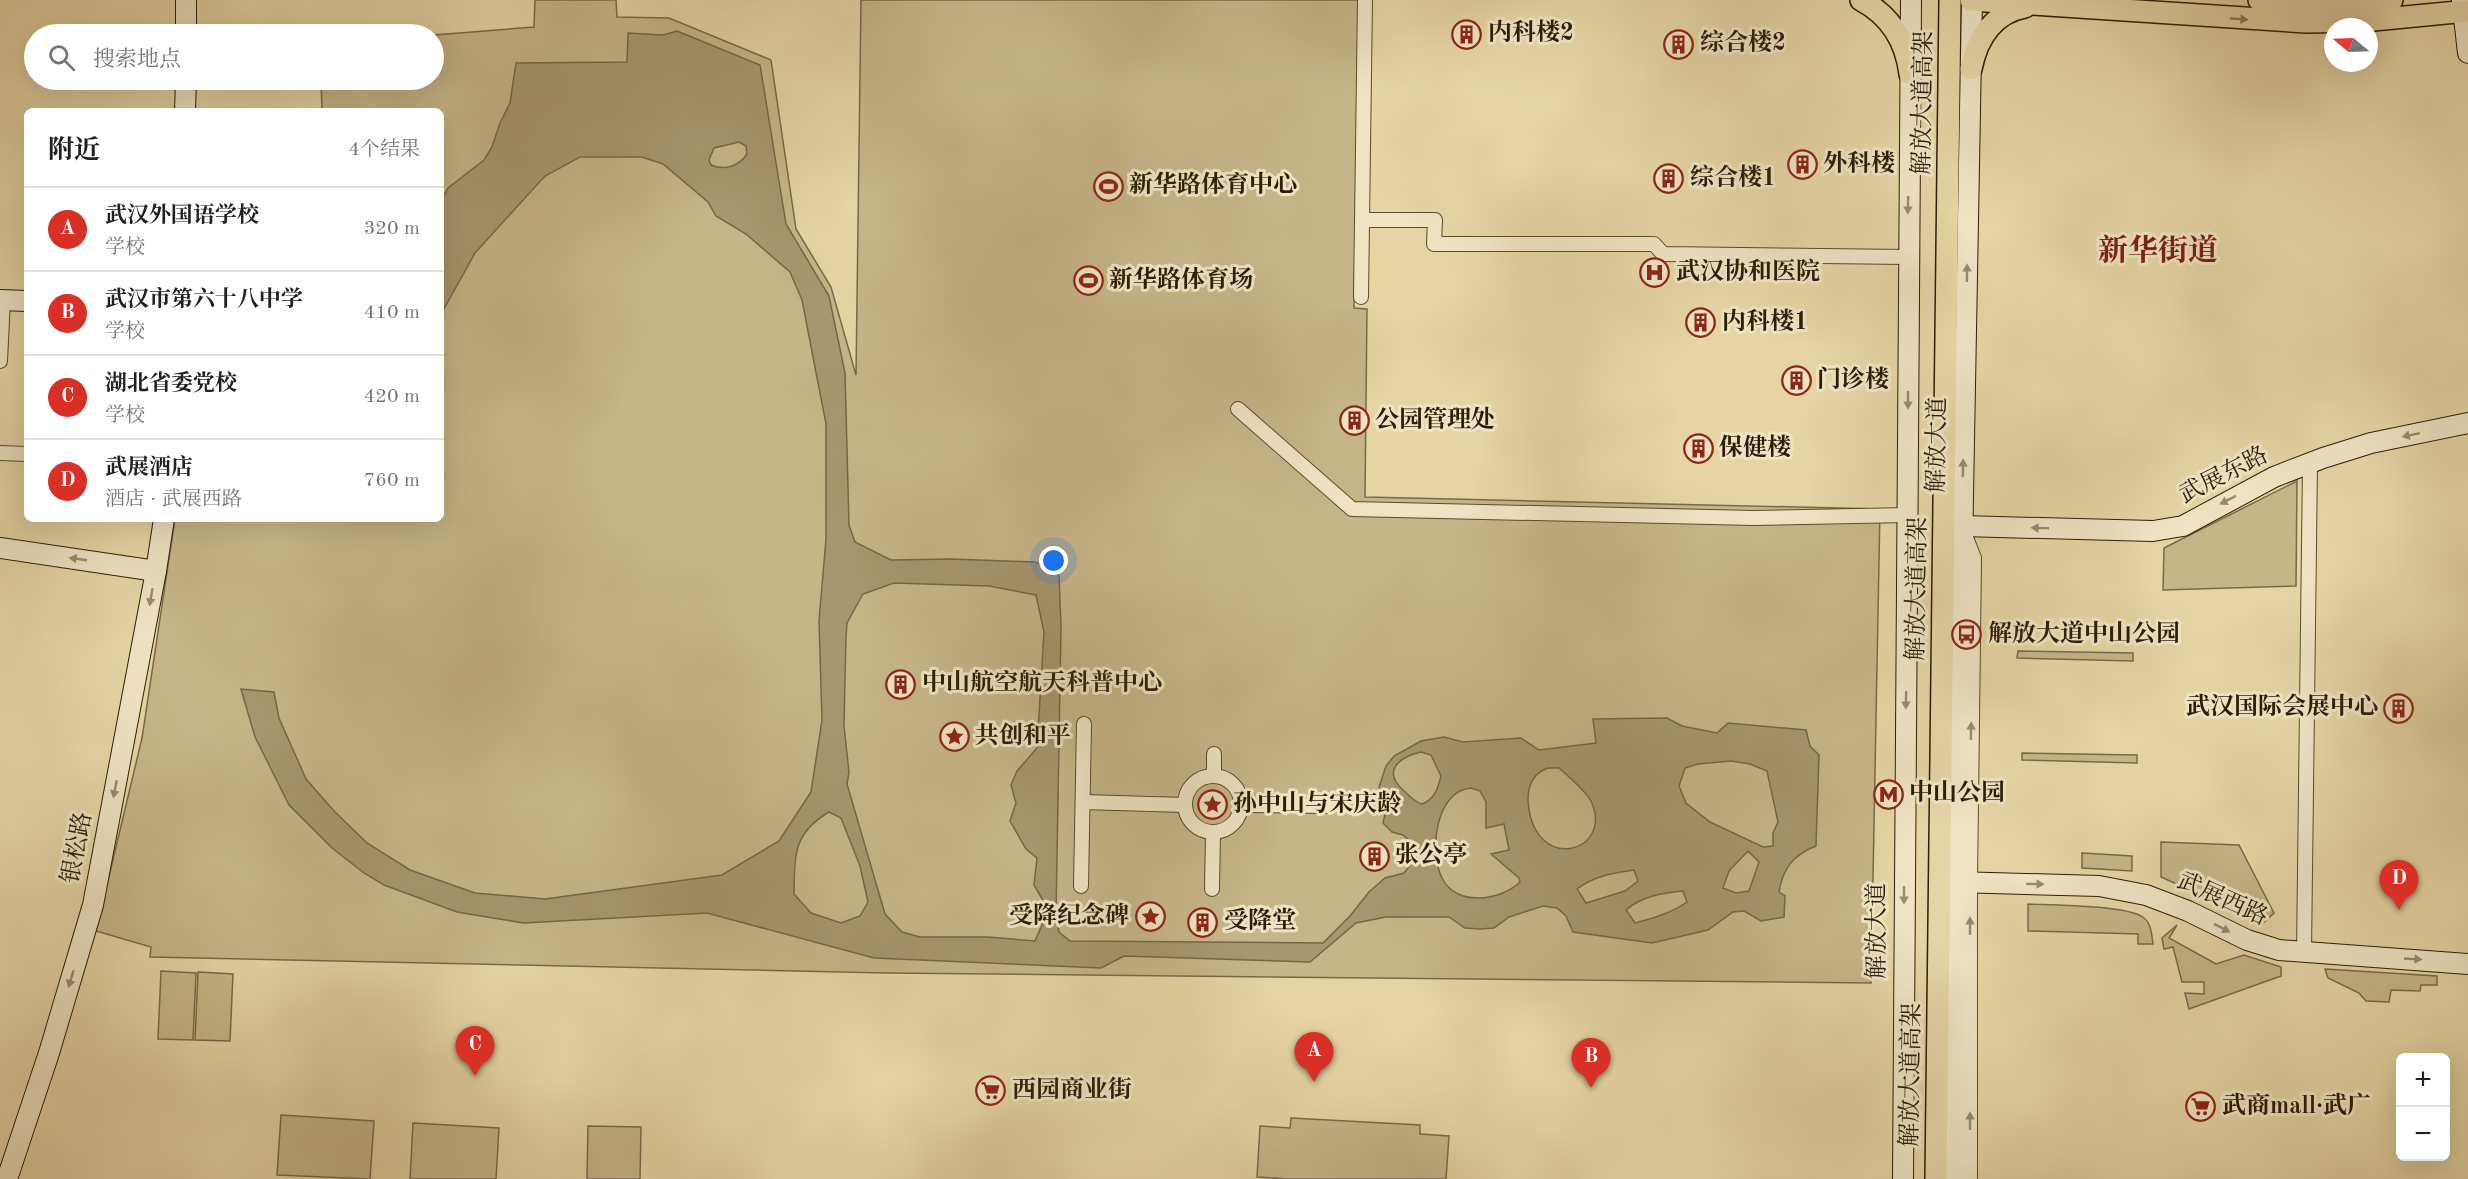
<!DOCTYPE html>
<html lang="zh">
<head>
<meta charset="utf-8">
<style>
  :root { --surface:#fff; --page:#f2f2f2; --text:#202124; --muted:#757577; --line:#e0e0e0; --accent:#d93025 }
  body { margin:0; font-family:"Old Standard TT","Noto Serif SC",serif; background:var(--page); color:var(--text) }
  .controls { position:absolute; right:18px; bottom:18px; display:grid; overflow:hidden; border-radius:9px; box-shadow:0 6px 24px #0002 }
  .controls button { width:54px; height:54px; display:grid; place-items:center; padding:0; border:0; border-bottom:2px solid var(--line); background:var(--surface); color:var(--text); font:30px sans-serif }
  .compass { position:absolute; left:2324px; top:18px; width:54px; height:54px; border-radius:50%; background:var(--surface); box-shadow:0 6px 24px #0002; rotate:289deg }
  .you { position:absolute; left:1054px; top:561px; width:21px; height:21px; margin:-15px; border:4px solid #fff; border-radius:50%; background:#1a73e8; box-shadow:0 0 0 9px #1a73e833 }
  .badge { display:grid; place-items:center; width:39px; height:39px; border-radius:50%; background:var(--accent); color:#fff; font-size:20px; font-weight:700 }
  .pin { position:absolute; translate:-50% -50px; filter:drop-shadow(0 2px 3px #0008) }
  .pin::after { content:''; position:absolute; top:32px; width:21px; height:18px; background:inherit; clip-path:polygon(0 0,100% 0,50% 100%) }
  .list { margin:0; padding:0; list-style:none }
  h2 { display:flex; justify-content:space-between; align-items:center; height:78px; margin:0; padding:0 24px; font-size:26px }
  h2 small { font-size:20px; font-weight:400; color:var(--muted) }
  .list li { display:grid; grid-template-columns:39px 1fr auto; gap:18px; align-items:center; box-sizing:border-box; height:84px; padding:0 24px; border-top:2px solid var(--line) }
  .list b { display:block; font-size:22px; white-space:nowrap }
  .list p { margin:0; font-size:20px; white-space:nowrap; color:var(--muted) }
  .list em { font-size:20px; font-style:normal; color:var(--muted) }
  .icon { flex:none; width:33px; height:33px; fill:none; stroke:currentColor; stroke-width:2; stroke-linecap:round; stroke-linejoin:round }
  .map { position:relative; flex:none; width:2468px; height:1179px; overflow:hidden }
  .search { position:absolute; background:var(--surface); box-shadow:0 6px 24px #0002; left:24px; top:24px; width:420px; height:66px; display:flex; align-items:center; gap:15px; box-sizing:border-box; padding:0 21px; border-radius:33px; color:var(--muted); font-size:22px }
  .panel { position:absolute; background:var(--surface); box-shadow:0 6px 24px #0002; left:24px; top:108px; width:420px; height:414px; border-radius:9px }
  .map>svg:first-child { display:block }
  .green { fill:#c6b589; stroke:#796948; stroke-width:1.5 }
  .water { fill:#a7966f; stroke:#766645; stroke-width:1.5; fill-rule:evenodd }
  .lines { fill:none; stroke-linecap:round; stroke-linejoin:round }
  .street-casing { stroke:#5a4b2e; stroke-width:16 }
  .secondary-casing { stroke:#2c1d07; stroke-width:22 }
  .primary-casing { stroke:#2c1d07; stroke-width:24 }
  .street { stroke:#efe3c4; stroke-width:14 }
  .secondary { stroke:#efe3c4; stroke-width:20 }
  .primary { stroke:#e6d4a4; stroke-width:21 }
  .oneway { fill:#897856 }
  .oneway2 { fill:#978a6f }
  .labels { text-anchor:middle; dominant-baseline:central; stroke-width:6; stroke-linejoin:round; paint-order:stroke }
  .poi-label { font-size:24px; font-weight:bold; fill:#2c1d07; stroke:#efe3c4; text-anchor:start }
  .street-label { font-size:24px; fill:#2c1d07; stroke:#efe3c4 }
  .district-label { font-size:30px; font-weight:bold; fill:#7a1f14; stroke:#efe3c4 }
</style>
</head>
<body>
<div class="map">
<svg width="2468" height="1179" viewBox="0 0 2468 1179">
  <rect width="100%" height="100%" fill="#e6d4a4"/>
  <filter id="stains"><feTurbulence type="fractalNoise" baseFrequency=".00333" numOctaves="4"/><feColorMatrix values="0 0 0 0 .2 0 0 0 0 .09 0 0 0 0 .02 0 0 0 .5 -.17"/></filter>
  <radialGradient id="worn" r=".72"><stop offset=".6" stop-color="#630" stop-opacity="0"/><stop offset="1" stop-color="#630" stop-opacity=".3"/></radialGradient>
  <!-- green -->
  <g class="green">
    <path d="M535,0H616L617,17L669,18L771,60L796,229L831,287L856,375L861,0H1359L1354,308L1367,309L1365,497L1880,509L1871,983L886,973L150,957L151,947L96,931L142,738L175,519H441V111H322L321,80H434V35L534,27Z"/>
    <path d="M2297,481L2296,586L2163,590L2164,548Z"/>
    <path d="M2018,651L2133,653V661L2017,658Z"/>
    <path d="M2022,753L2137,755V763L2022,760Z"/>
    <path d="M2161,842L2239,845L2274,913L2263,923L2161,877Z"/>
    <path d="M2082,853L2132,856V871L2082,868Z"/>
    <path d="M2028,904C2051,905 2128,905 2144,918C2151,923 2152,936 2153,944H2138V934L2028,931Z"/>
    <path d="M2177,925L2169,938L2216,964L2244,955L2281,967V976L2189,1009L2185,993L2204,994V982H2182L2173,947L2164,949L2162,938Z"/>
    <path d="M2325,969L2437,976V985H2421L2420,991L2391,990L2389,1002L2366,1001L2359,993L2328,978Z"/>
    <path d="M161,971L196,973L193,1040L158,1039Z"/>
    <path d="M198,972L233,974L230,1041L195,1040Z"/>
    <path d="M281,1115L374,1121L370,1179L277,1175Z"/>
    <path d="M1291,1118L1420,1125V1134L1449,1136L1446,1179H1287L1257,1177L1260,1126L1290,1128Z"/>
    <path d="M413,1123L499,1128L496,1179H410Z"/>
    <path d="M588,1126L641,1127L640,1179H587Z"/>
  </g>
  <!-- water -->
  <path class="water" d="M677,31L760,65L786,224L829,296L845,373L849,525L855,542L891,560L952,559L1034,562L1045,565L1059,576L1061,626L1056,915L1059,932L1070,941L1323,943L1350,916L1369,892L1385,878L1404,873L1411,864L1413,852L1410,841L1403,835L1392,832L1383,823L1387,805L1379,787L1386,766L1394,756L1421,741L1444,737L1463,742L1521,738L1539,750L1596,743L1593,719L1667,718L1682,726L1717,733L1728,723L1806,730L1810,746L1819,755L1816,846C1793,855 1783,868 1779,892L1785,896L1784,917L1761,921L1744,911L1733,912L1708,930L1652,943L1573,932L1566,916L1557,908L1543,906L1509,917L1494,928L1480,929L1465,928L1449,917H1386L1356,923L1310,962L1124,956L1101,968L874,958L707,913L524,923L457,912L384,885L364,873L332,848L289,805L255,737L241,689L274,692L279,718L306,779L334,811L367,843L410,870L475,893L545,899L722,875L779,841L811,792L822,720L819,621L826,539V424L802,300L790,272L746,234L716,216L708,202L663,164L642,157H580L545,176L475,253L441,314V202L448,188L484,160L492,147L500,123L510,103L516,63L627,62L628,33L663,35ZM739,142L746,146L747,154C739,166 725,171 711,165L709,160L714,148ZM894,583L989,586L1036,595L1044,632L1037,748L1017,771L1011,785L1016,803L1010,821L1026,849L1037,858L1034,885L1044,902L1042,925L1035,941L988,937H920L902,932L885,914L847,784L849,772L844,726L846,637L847,623L863,594ZM1421,752L1431,755L1441,776C1438,788 1435,799 1422,804C1413,801 1411,797 1403,790C1382,771 1399,757 1421,752ZM1731,761L1750,764L1767,771L1778,822L1773,833V846L1763,847L1710,822L1686,803L1679,786L1685,768L1698,764ZM1548,768H1559C1567,775 1587,793 1591,801C1615,854 1532,875 1528,800C1528,785 1533,773 1548,768ZM1471,788L1480,791L1486,802V828L1504,824L1509,850L1491,854L1519,878L1520,882C1500,901 1456,907 1442,878C1429,852 1435,791 1471,788ZM829,812L841,818L860,866L868,902L860,916L841,923L811,913L794,894C795,856 792,834 829,812ZM1748,851L1759,862L1749,891L1736,893L1723,888L1729,871ZM1634,870L1638,881L1625,891L1586,903L1577,889C1594,876 1613,873 1634,870ZM1683,891L1687,902C1671,913 1654,918 1635,923L1626,910C1642,896 1662,893 1683,891Z"/>
  <g class="lines">
    <defs>
      <g id="street">
        <path d="M1362,220H1435L1434,244H1654L1663,254L1908,257"/>
        <path d="M1361,297L1365,0"/>
        <path d="M0,361L3,300"/>
        <path d="M1238,409L1352,509L1754,518L1909,515"/>
        <path d="M0,453L27,454"/>
        <path d="M1965,535L1974,558L1970,883V1179"/>
        <path d="M1214,776V754"/>
        <circle cx="1213" cy="804" r="28"/>
        <path d="M1083,802L1185,805"/>
        <path d="M1241,805L1328,806"/>
        <path d="M1081,886L1084,724"/>
        <path d="M1212,889L1213,833"/>
        <path d="M2304,953L2310,463"/>
      </g>
      <g id="secondary">
        <path d="M2462,0L2468,53"/>
        <path d="M186,34V0"/>
        <path d="M185,111L186,80"/>
        <path d="M0,300L27,301"/>
        <path d="M1962,526L2153,531L2183,526L2274,477L2323,458L2371,443L2468,423"/>
        <path d="M0,548L156,571"/>
        <path d="M1956,882L2099,886L2146,895L2188,911L2247,940L2279,950L2468,964"/>
        <path d="M7,1179L49,1053L93,905L156,571L164,519"/>
        <path d="M1903,1179L1911,0"/>
        <path d="M1956,1179V882L1972,0"/>
      </g>
      <g id="primary">
        <path d="M1861,0C1891,16 1906,41 1910,74"/>
        <path d="M1971,0L2306,22L2363,21L2468,11"/>
        <path d="M2259,0L2307,2L2392,0"/>
        <path d="M1971,69C1977,39 1993,13 2025,7"/>
        <path d="M1936,1179L1950,0"/>
      </g>
    </defs>
    <!-- street casing -->
    <use href="#street" class="street-casing"/>
    <!-- secondary casing -->
    <use href="#secondary" class="secondary-casing"/>
    <!-- primary casing -->
    <use href="#primary" class="primary-casing"/>
    <!-- street -->
    <use href="#street" class="street"/>
    <!-- secondary -->
    <use href="#secondary" class="secondary"/>
    <!-- primary -->
    <use href="#primary" class="primary"/>
  </g>
  <!-- one-way arrows -->
  <defs><path id="oneway-solid" d="M-6-.8H1V-3.2L6.5 0L1 3.2V.8H-6Z" transform="scale(1.5)"/></defs>
  <use class="oneway" href="#oneway-solid" transform="translate(2239 19) rotate(4)"/>
  <g class="oneway2">
    <use href="#oneway-solid" transform="translate(1908 205) rotate(91)"/>
    <use href="#oneway-solid" transform="translate(1967 273) rotate(-89)"/>
    <use href="#oneway-solid" transform="translate(1908 400) rotate(90)"/>
    <use href="#oneway-solid" transform="translate(2411 435) rotate(168)"/>
    <use href="#oneway-solid" transform="translate(1963 468) rotate(-89)"/>
    <use href="#oneway-solid" transform="translate(2228 500) rotate(153)"/>
    <use href="#oneway-solid" transform="translate(2040 528) rotate(-179)"/>
    <use href="#oneway-solid" transform="translate(78 559) rotate(-172)"/>
    <use href="#oneway-solid" transform="translate(151 597) rotate(100)"/>
    <use href="#oneway-solid" transform="translate(1906 700) rotate(91)"/>
    <use href="#oneway-solid" transform="translate(1971 731) rotate(-89)"/>
    <use href="#oneway-solid" transform="translate(115 789) rotate(101)"/>
    <use href="#oneway-solid" transform="translate(2035 884) rotate(1)"/>
    <use href="#oneway-solid" transform="translate(1904 895) rotate(90)"/>
    <use href="#oneway-solid" transform="translate(1970 926) rotate(-90)"/>
    <use href="#oneway-solid" transform="translate(2222 928) rotate(27)"/>
    <use href="#oneway-solid" transform="translate(2413 959) rotate(3)"/>
    <use href="#oneway-solid" transform="translate(71 979) rotate(107)"/>
    <use href="#oneway-solid" transform="translate(1970 1121) rotate(-90)"/>
  </g>
  <!-- icons -->
  <defs>
    <symbol id="building-ring" viewBox="-11 -11 22 22"><circle r="9.5" fill="#efe3c4" stroke="#8f2418" stroke-width="1.5"/><path d="M-4-6H4V6H1V3H-1V6H-4ZM-2.5-4.3h1.7v1.8h-1.7ZM.8-4.3h1.7v1.8H.8ZM-2.5-1h1.7V.8h-1.7ZM.8-1h1.7V.8H.8Z" fill="#8f2418"/></symbol>
    <symbol id="stadium-ring" viewBox="-11 -11 22 22"><circle r="9.5" fill="#efe3c4" stroke="#8f2418" stroke-width="1.5"/><path d="M0-5a6.5 5 0 1 0 0 10a6.5 5 0 1 0 0-10ZM-3.5-1.8h7v3.6h-7Z" fill="#8f2418"/></symbol>
    <symbol id="hospital-ring" viewBox="-11 -11 22 22"><circle r="9.5" fill="#efe3c4" stroke="#8f2418" stroke-width="1.5"/><path d="M-5-5h3v3.5h4V-5h3V5h-3V1.5h-4V5h-3Z" fill="#8f2418"/></symbol>
    <symbol id="bus-ring" viewBox="-11 -11 22 22"><circle r="9.5" fill="#efe3c4" stroke="#8f2418" stroke-width="1.5"/><path d="M-5-6H5V4H4V6H2V4H-2V6H-4V4H-5ZM-3.5-4V0h7V-4ZM-3.5 1.2v1.5H-2V1.2ZM2 1.2v1.5H3.5V1.2Z" fill="#8f2418"/></symbol>
    <symbol id="sight-ring" viewBox="-11 -11 22 22"><circle r="9.5" fill="#efe3c4" stroke="#8f2418" stroke-width="1.5"/><path d="M0-6L1.8-2.2L6-1.7L2.9 1.2L3.7 5.4L0 3.3L-3.7 5.4L-2.9 1.2L-6-1.7L-1.8-2.2Z" fill="#8f2418"/></symbol>
    <symbol id="metro-ring" viewBox="-11 -11 22 22"><circle r="9.5" fill="#efe3c4" stroke="#8f2418" stroke-width="1.5"/><path d="M-5.5 5V-5H-3L0 0L3-5H5.5V5H3V-.5L0 4L-3-.5V5Z" fill="#8f2418"/></symbol>
    <symbol id="supermarket-ring" viewBox="-11 -11 22 22"><circle r="9.5" fill="#efe3c4" stroke="#8f2418" stroke-width="1.5"/><path d="M-6-5.5h2.5l.6 2H6L4.5 2H-2.5L-4.4-4H-6ZM-1.5 3.2a1.3 1.3 0 1 0 .1 0ZM3 3.2a1.3 1.3 0 1 0 .1 0Z" fill="#8f2418"/></symbol>
  </defs>
  <g fill-rule="evenodd">
    <use href="#building-ring" x="1450" y="18" width="33" height="33"/>
    <use href="#building-ring" x="1662" y="28" width="33" height="33"/>
    <use href="#building-ring" x="1786" y="148" width="33" height="33"/>
    <use href="#building-ring" x="1652" y="162" width="33" height="33"/>
    <use href="#stadium-ring" x="1092" y="170" width="33" height="33"/>
    <use href="#hospital-ring" x="1638" y="256" width="33" height="33"/>
    <use href="#stadium-ring" x="1072" y="264" width="33" height="33"/>
    <use href="#building-ring" x="1684" y="306" width="33" height="33"/>
    <use href="#building-ring" x="1780" y="364" width="33" height="33"/>
    <use href="#building-ring" x="1338" y="404" width="33" height="33"/>
    <use href="#building-ring" x="1682" y="432" width="33" height="33"/>
    <use href="#bus-ring" x="1950" y="618" width="33" height="33"/>
    <use href="#building-ring" x="884" y="668" width="33" height="33"/>
    <use href="#building-ring" x="2382" y="692" width="33" height="33"/>
    <use href="#sight-ring" x="938" y="720" width="33" height="33"/>
    <use href="#metro-ring" x="1872" y="778" width="33" height="33"/>
    <use href="#sight-ring" x="1196" y="788" width="33" height="33"/>
    <use href="#building-ring" x="1358" y="840" width="33" height="33"/>
    <use href="#sight-ring" x="1134" y="900" width="33" height="33"/>
    <use href="#building-ring" x="1186" y="906" width="33" height="33"/>
    <use href="#supermarket-ring" x="974" y="1074" width="33" height="33"/>
    <use href="#supermarket-ring" x="2184" y="1090" width="33" height="33"/>
  </g>
  <g class="labels">
    <!-- poi labels -->
    <g class="poi-label">
      <text x="1488" y="34">内科楼2</text>
      <text x="1700" y="44">综合楼2</text>
      <text x="1823" y="165">外科楼</text>
      <text x="1690" y="179">综合楼1</text>
      <text x="1129" y="186">新华路体育中心</text>
      <text x="1676" y="273">武汉协和医院</text>
      <text x="1109" y="281">新华路体育场</text>
      <text x="1722" y="323">内科楼1</text>
      <text x="1817" y="381">门诊楼</text>
      <text x="1375" y="421">公园管理处</text>
      <text x="1719" y="449">保健楼</text>
      <text x="1988" y="635">解放大道中山公园</text>
      <text x="922" y="684">中山航空航天科普中心</text>
      <text x="2378" y="708" text-anchor="end">武汉国际会展中心</text>
      <text x="975" y="737">共创和平</text>
      <text x="1909" y="794">中山公园</text>
      <text x="1233" y="805">孙中山与宋庆龄</text>
      <text x="1395" y="856">张公亭</text>
      <text x="1129" y="917" text-anchor="end">受降纪念碑</text>
      <text x="1224" y="922">受降堂</text>
      <text x="1012" y="1091">西园商业街</text>
      <text x="2222" y="1107">武商mall·武广</text>
    </g>
    <!-- street labels -->
    <g class="street-label">
      <text transform="translate(1924 103) rotate(-89)">解放大道高架</text>
      <text transform="translate(1938 445) rotate(-89)">解放大道</text>
      <text transform="translate(2224 476) rotate(-27)">武展东路</text>
      <text transform="translate(1918 589) rotate(-89)">解放大道高架</text>
      <text transform="translate(78 848) rotate(-79)">银松路</text>
      <text transform="translate(2222 900) rotate(24)">武展西路</text>
      <text transform="translate(1878 931) rotate(-90)">解放大道</text>
      <text transform="translate(1912 1075) rotate(-89)">解放大道高架</text>
    </g>
    <!-- district labels -->
    <g class="district-label">
      <text x="2158" y="252">新华街道</text>
    </g>
  </g>
  <rect width="100%" height="100%" filter="url(#stains)"/>
  <rect width="100%" height="100%" fill="url(#worn)"/>
</svg>
<div class="controls">
<button>+</button>
<button>−</button>
</div>
<svg class="compass" viewBox="-18 -18 36 36"><path d="M0-13l5 13h-10z" fill="#e53935"/><path d="M0 13l5-13h-10z" fill="#757577"/></svg>
<div class="you"></div>
<div class="pin badge" style="left:1314px;top:1082px">A</div>
<div class="pin badge" style="left:1591px;top:1088px">B</div>
<div class="pin badge" style="left:475px;top:1076px">C</div>
<div class="pin badge" style="left:2399px;top:910px">D</div>
<div class="search"><svg class="icon" aria-label="search" viewBox="0 0 24 24"><circle cx="10" cy="10" r="6"/><path d="M15 15l6 6"/></svg>搜索地点</div>
<section class="panel">
<h2>附近<small>4个结果</small></h2>
<ul class="list">
<li><span class="badge">A</span><div><b>武汉外国语学校</b><p>学校</p></div><em>320 m</em></li>
<li><span class="badge">B</span><div><b>武汉市第六十八中学</b><p>学校</p></div><em>410 m</em></li>
<li><span class="badge">C</span><div><b>湖北省委党校</b><p>学校</p></div><em>420 m</em></li>
<li><span class="badge">D</span><div><b>武展酒店</b><p>酒店 · 武展西路</p></div><em>760 m</em></li>
</ul>
</section>
</div>
</body>
</html>
